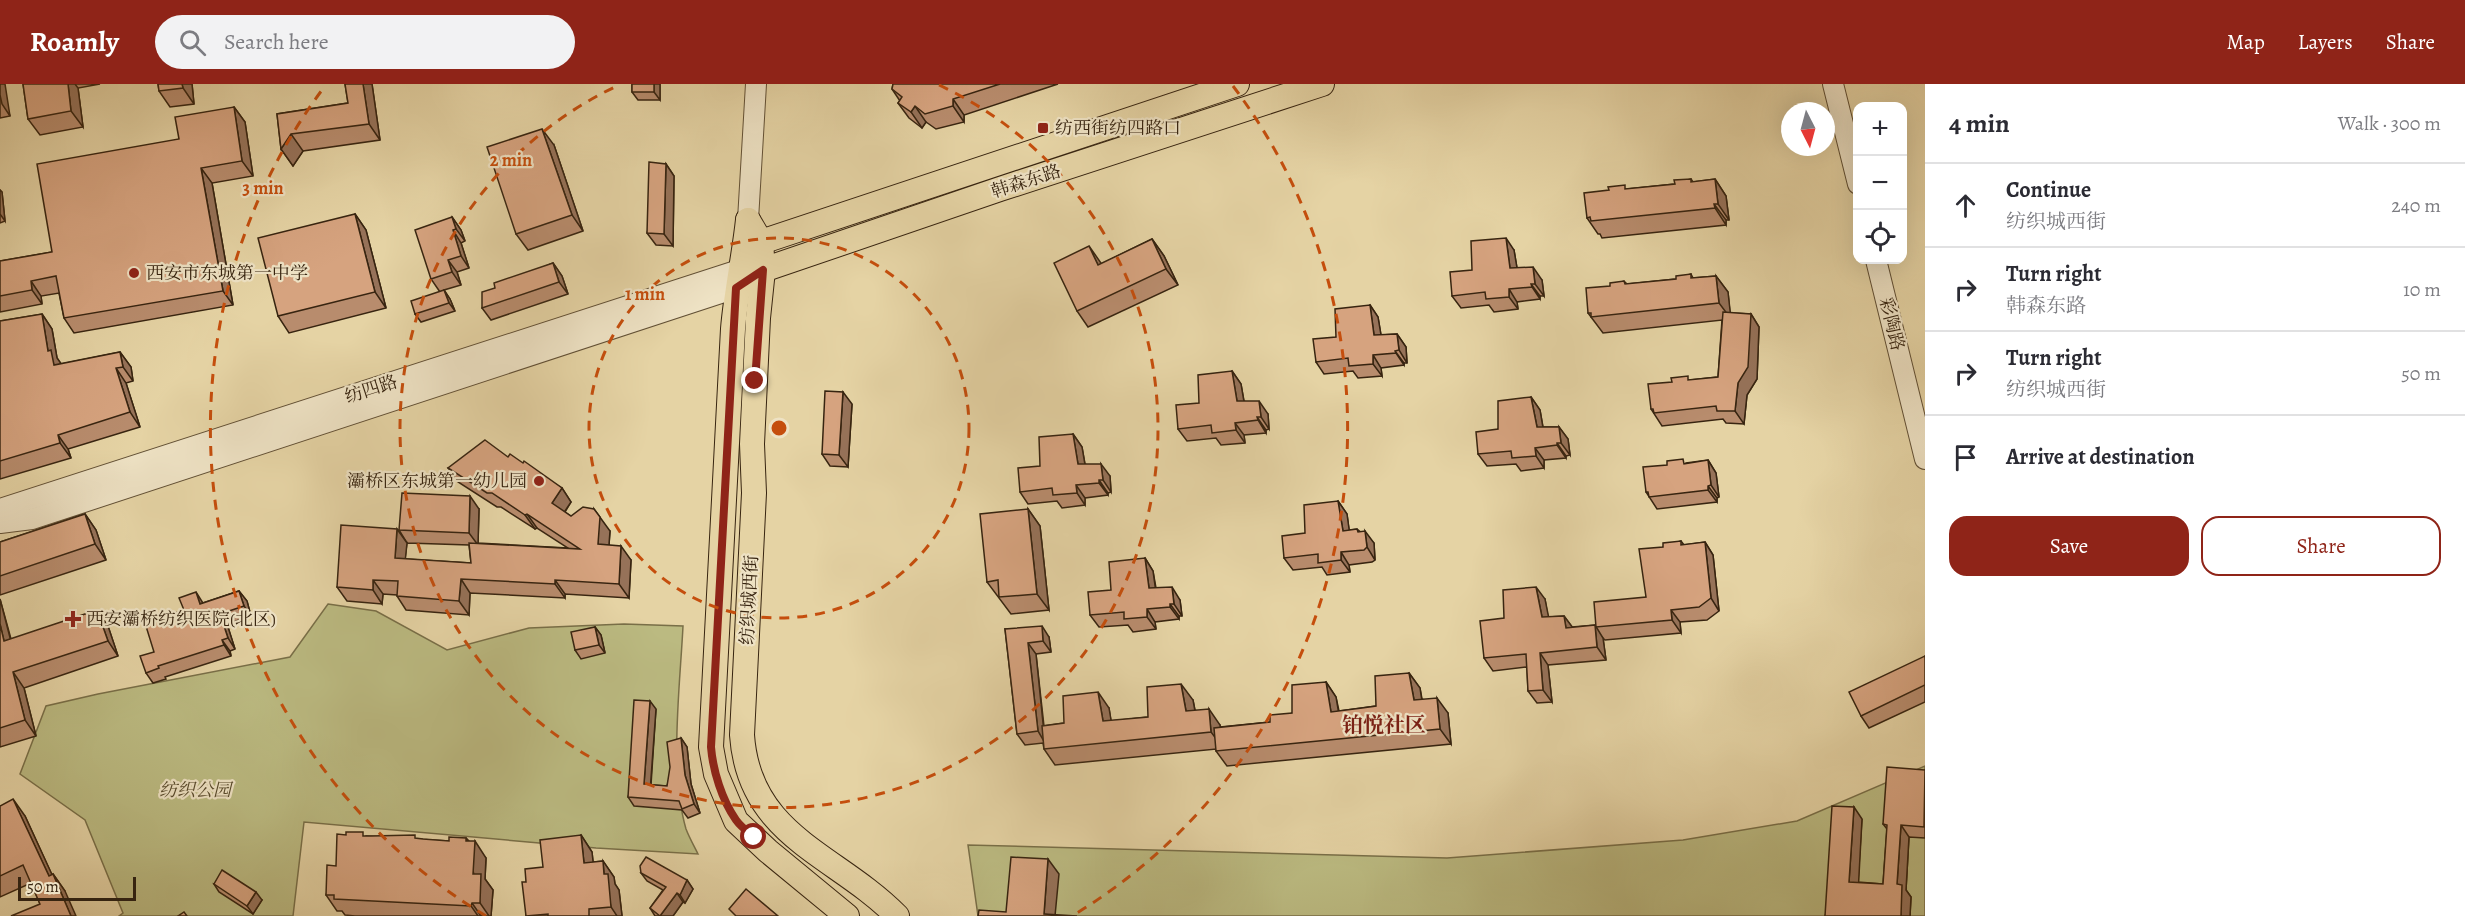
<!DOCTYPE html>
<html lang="en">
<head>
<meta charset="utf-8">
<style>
  :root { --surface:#fff; --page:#f2f2f3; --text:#2b2b33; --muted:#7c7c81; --line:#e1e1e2; --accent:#8f2418 }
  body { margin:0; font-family:Alegreya,"Noto Serif SC",serif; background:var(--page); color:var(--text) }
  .controls { position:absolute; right:18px; top:18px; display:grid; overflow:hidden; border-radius:12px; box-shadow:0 6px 24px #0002 }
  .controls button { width:54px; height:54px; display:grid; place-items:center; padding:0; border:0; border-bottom:2px solid var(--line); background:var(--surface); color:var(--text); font:30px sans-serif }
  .compass { position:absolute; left:1781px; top:18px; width:54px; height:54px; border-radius:50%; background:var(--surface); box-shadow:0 6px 24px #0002; rotate:174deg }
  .scale { position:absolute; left:18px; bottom:15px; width:118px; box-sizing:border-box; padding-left:6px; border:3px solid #372410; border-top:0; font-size:16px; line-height:21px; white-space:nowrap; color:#372410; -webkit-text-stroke:4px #eee2c4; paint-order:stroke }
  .stop { position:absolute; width:18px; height:18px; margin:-14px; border:4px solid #8f2418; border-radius:50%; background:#fff }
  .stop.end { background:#8f2418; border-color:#fff; box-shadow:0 2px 6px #0008 }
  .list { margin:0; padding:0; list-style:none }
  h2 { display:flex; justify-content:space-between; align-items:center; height:78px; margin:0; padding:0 24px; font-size:26px }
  h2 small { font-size:20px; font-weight:400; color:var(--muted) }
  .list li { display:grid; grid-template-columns:39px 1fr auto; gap:18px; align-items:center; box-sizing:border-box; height:84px; padding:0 24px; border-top:2px solid var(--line) }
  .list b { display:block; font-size:22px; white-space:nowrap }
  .list p { margin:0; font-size:20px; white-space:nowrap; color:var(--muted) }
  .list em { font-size:20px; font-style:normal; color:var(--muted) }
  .actions { display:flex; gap:12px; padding:18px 24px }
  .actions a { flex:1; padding:14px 0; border:2px solid var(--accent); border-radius:18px; text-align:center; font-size:21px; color:var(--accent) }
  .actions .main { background:var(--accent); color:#fff }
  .icon { flex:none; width:33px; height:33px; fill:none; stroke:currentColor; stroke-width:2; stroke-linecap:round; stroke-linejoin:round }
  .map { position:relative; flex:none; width:1925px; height:832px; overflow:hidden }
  header { display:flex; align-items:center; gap:36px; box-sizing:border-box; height:84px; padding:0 30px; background:var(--accent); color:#fff }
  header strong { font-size:28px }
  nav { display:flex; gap:33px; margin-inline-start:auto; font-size:21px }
  .search { width:420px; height:54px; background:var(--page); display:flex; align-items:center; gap:15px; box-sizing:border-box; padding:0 21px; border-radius:33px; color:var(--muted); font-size:22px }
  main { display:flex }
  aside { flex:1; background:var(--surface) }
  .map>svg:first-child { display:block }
  .green { fill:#bbba81; stroke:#796f48; stroke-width:1.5 }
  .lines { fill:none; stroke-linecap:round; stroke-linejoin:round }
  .minor-casing { stroke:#625035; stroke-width:22 }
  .major-casing { stroke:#372410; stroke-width:26 }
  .minor { stroke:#eee2c4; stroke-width:20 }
  .major { stroke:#e5d3a4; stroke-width:24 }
  .wall { fill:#b88c6d; stroke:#372410; stroke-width:1.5 }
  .shaded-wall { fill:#967259; stroke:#372410; stroke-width:1.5 }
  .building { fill:#d6a37f; stroke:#372410; stroke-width:1.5 }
  .route { stroke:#8f2418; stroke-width:8 }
  .ring { fill:none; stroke:#c54e0d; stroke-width:3; stroke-dasharray:10 8 }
  .poi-dot { fill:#8f2418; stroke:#eee2c4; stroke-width:2 }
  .labels { text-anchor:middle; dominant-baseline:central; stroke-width:4.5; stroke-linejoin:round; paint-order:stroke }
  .poi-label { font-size:18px; fill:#372410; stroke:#eee2c4; text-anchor:start }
  .street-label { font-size:18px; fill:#372410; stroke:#eee2c4 }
  .park-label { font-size:18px; font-style:italic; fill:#584a2c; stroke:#eee2c4 }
  .quarter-label { font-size:21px; font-weight:bold; fill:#7a1f14; stroke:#eee2c4 }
  .centre { fill:#c54e0d; stroke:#eee2c4; stroke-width:3 }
  .ring-label { font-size:18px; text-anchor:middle; font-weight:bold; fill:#c54e0d; stroke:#eee2c4; stroke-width:4.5; stroke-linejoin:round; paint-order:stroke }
</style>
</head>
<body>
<header>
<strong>Roamly</strong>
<div class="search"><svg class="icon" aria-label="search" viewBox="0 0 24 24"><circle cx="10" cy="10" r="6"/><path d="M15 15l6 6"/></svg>Search here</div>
<nav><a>Map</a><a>Layers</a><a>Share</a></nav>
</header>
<main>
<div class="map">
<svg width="1925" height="832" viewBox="0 0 1925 832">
  <rect width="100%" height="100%" fill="#e5d3a4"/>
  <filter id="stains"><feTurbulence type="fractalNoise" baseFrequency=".00333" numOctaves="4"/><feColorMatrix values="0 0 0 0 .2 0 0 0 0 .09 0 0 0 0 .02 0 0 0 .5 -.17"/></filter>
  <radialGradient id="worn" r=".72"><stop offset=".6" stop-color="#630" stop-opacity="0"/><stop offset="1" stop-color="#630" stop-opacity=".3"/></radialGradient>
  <!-- green -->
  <g class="green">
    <path d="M328,520L376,527L447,566L529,544L624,540L683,542C680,603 669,686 686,745C689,753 694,762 698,770L596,764L304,738L293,832H119L123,829L85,736L20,690L46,622L98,610L290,573Z"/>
    <path d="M1925,682V832H978L968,761L1447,774L1683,756L1797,737Z"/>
  </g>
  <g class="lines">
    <defs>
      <g id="minor">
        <path d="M1833,0L1858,100"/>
        <path d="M748,136L756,0"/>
        <path d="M1876,176L1925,375"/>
        <path d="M0,425L742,185"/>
        <path d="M0,439L32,435L736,204"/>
      </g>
      <g id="major">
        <path d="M748,136L761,158L763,186L758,234L752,360L754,409L742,651C749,753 836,770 897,832"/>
        <path d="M748,136C744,173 736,208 733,245L711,663L716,690L736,737L768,767L847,832"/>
        <path d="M752,170L761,158L1237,0"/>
        <path d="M750,195L763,186L1000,105L1322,0"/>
      </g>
    </defs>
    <!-- minor casing -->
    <use href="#minor" class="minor-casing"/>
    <!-- major casing -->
    <use href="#major" class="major-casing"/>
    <!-- minor -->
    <use href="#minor" class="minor"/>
    <!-- major -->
    <use href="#major" class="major"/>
  </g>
  <!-- wall -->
  <g class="wall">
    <path d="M0,0L10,32L0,34Z"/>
    <path d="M23,0H100L78,4L83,43L40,51L28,35Z"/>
    <path d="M158,0H192L194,20L170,23L159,7Z"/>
    <path d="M345,0H372L380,56L303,67L293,82L281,65L277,30L348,19Z"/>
    <path d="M632,0H660V16H638L632,8Z"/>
    <path d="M893,0H1058L964,31V38L936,45L926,38L922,44L909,34L898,19L900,17L892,5Z"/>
    <path d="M234,23L245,38L253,92L212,99L233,221L74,249L64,234L59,209L41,212L42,220L0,228V177L52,168L179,55Z"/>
    <path d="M554,61L583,147L528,166L516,150Z"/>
    <path d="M666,80L674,92L673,162L656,161L647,149Z"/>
    <path d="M1691,95L1693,98L1715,95L1726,112L1729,136H1726V141L1602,154L1600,150H1598L1587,134L1627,105L1675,100Z"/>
    <path d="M0,106L2,108L5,137L0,139Z"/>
    <path d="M355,130L366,146L386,224L289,249L278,232Z"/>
    <path d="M452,133L461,146L465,157L461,159L469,184L457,188L461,201L444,206L450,215L455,227L421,238L415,230L440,208L431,195Z"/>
    <path d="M1152,155L1164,172L1178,201L1088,243L1077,227L1101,180Z"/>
    <path d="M1514,166L1517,184L1542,196L1544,212H1540V215L1517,218L1518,225L1494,228L1489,221L1461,224L1452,212L1472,186Z"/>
    <path d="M553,179L562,192L568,210L491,236L482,224L495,204Z"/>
    <path d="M1691,190L1693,194L1716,192L1728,208L1730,229L1751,230L1759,243L1757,295L1747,311L1744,340L1726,339L1723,335L1662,342L1651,325L1690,296L1718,293L1722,236L1603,249L1588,229L1610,202L1624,197L1627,200L1676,195Z"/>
    <path d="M1370,221L1378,233L1381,251L1397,250L1406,263L1407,279H1404V281L1381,284L1382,292L1358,294L1353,287L1324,290L1316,278L1336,253Z"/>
    <path d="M42,230L52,245L57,274L61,280L120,268L131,283L133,297L126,299L140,343L68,365L71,374L0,395V237Z"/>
    <path d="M1232,287L1241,300L1244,317L1268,330L1269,345L1266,346V349L1244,351L1245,359L1221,361L1216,354L1187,357L1178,345L1199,319Z"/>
    <path d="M1531,313L1540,326L1543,343H1559L1568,355L1570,371L1566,372V374L1544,376V384L1521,387L1516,380L1487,382L1478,370L1498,345Z"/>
    <path d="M852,320L848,383L830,382L822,370Z"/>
    <path d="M1073,350L1082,363L1085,380L1110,392L1111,408L1108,409V411L1085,414V421L1062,424L1057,417L1028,420L1020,408L1040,382Z"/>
    <path d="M508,373L562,404L571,418L565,428L571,432L610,447L609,461L631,476L629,514L565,510V514L470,509L469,531L406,526L397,512V511L383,510L382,520L347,517L337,503L407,459L405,475L471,479L469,461L407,459L399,446L479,425L478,459L568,464L537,444L535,445L501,423H497L458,398L448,384Z"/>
    <path d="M1708,376L1716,389L1719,413L1717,414V418L1657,425L1646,408L1686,379Z"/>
    <path d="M1338,417L1347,430L1349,446L1357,445L1374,459L1375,476L1372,478L1349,481L1350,488L1327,491L1322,483L1293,486L1284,474L1305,449Z"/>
    <path d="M1028,425L1040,442L1049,526L1011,530L987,498Z"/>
    <path d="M85,430L96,446L106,476L0,511V458Z"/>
    <path d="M1681,457L1684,461L1705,458L1713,471L1719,527L1707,536L1680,538L1681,549L1605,556L1603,554L1606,576L1548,581L1552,618L1537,619L1528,607L1527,583L1493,587L1484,574L1504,534L1545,515L1548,533L1564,532L1572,543L1595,541L1596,543L1646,513L1663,463Z"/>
    <path d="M1145,474L1153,487L1156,504L1180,516L1182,532H1179V535L1155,538L1156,545L1133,548L1128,541L1099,543L1090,531L1111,506Z"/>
    <path d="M239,507L247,517L251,532L227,540L235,565L230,567L231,572L165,593L166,595L153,599L146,589L154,568L203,519Z"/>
    <path d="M0,515L11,555L108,542L118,572L24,604L36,652L0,663Z"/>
    <path d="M595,543L601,551L605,569L581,575L575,566Z"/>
    <path d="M1005,545L1049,553L1051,568L1036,570L1044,642L1064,639L1109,624L1111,637L1148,633L1193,616L1195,626L1220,641V643L1270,638L1292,629L1326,598L1336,613L1339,627L1376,622L1409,589L1420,604L1422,615L1448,629L1451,660L1227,682L1216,667V665L1055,681L1044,665L1043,659L1025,661L1017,650Z"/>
    <path d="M1925,572V618L1869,644L1861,632Z"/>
    <path d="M656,625L651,701L667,702L681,654L687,663L691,700L700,729L688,734L682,726L634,722L628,713Z"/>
    <path d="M1925,686V754L1909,753L1906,806L1911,813L1910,832H1825L1862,735L1858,798L1883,800L1887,745L1883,740Z"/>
    <path d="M0,722L25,732L52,791L53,790L65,807L40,820L31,799L0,813Z"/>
    <path d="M581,751L592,768L593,778L603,777L614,793L615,800L619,806L622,832H526V798Z"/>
    <path d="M366,752L449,757L466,754L486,774L485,795L493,806L491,832H355L345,831L342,827H337L326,811L336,782Z"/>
    <path d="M641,789L687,796L693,805L685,819L683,818L673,832H655L650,824L663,806L647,797Z"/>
    <path d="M214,800L262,816L253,830L219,808Z"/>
  </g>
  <!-- shaded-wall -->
  <g class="shaded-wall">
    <path d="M0,0H5L10,32L2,20L0,11Z"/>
    <path d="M68,0H75L78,4L83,43L71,27Z"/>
    <path d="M182,0H192L194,20L183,4Z"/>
    <path d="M363,0H372L380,56L369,40Z"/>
    <path d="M654,0H660V16L654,8Z"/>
    <path d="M953,15L964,31V38L953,22Z"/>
    <path d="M915,22L926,38L922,44L911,28Z"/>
    <path d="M234,23L245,38L253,92L242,77Z"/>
    <path d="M542,45L554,61L583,147L572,131Z"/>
    <path d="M291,50L303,67L293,82L281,65Z"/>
    <path d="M666,80L674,92L673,162L664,150Z"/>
    <path d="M201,84L212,99L233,221L223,207Z"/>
    <path d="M1715,95L1726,112L1729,136L1718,120Z"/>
    <path d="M0,106L2,108L5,137L0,130Z"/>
    <path d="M1714,120L1726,136V141L1715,124Z"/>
    <path d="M355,130L366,146L386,224L375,208Z"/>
    <path d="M452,133L461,146L465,157L456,145Z"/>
    <path d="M453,146L461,159L469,184L461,172Z"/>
    <path d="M1506,154L1514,166L1519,196L1510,184Z"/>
    <path d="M1152,155L1164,172L1178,201L1166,185Z"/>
    <path d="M1089,162L1101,179L1109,197L1098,181Z"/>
    <path d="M448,176L457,188L461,201L452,188Z"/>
    <path d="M553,179L562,192L568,210L559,198Z"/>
    <path d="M1533,183L1542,196L1544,212L1535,200Z"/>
    <path d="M1716,192L1728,208L1731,235L1719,219Z"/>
    <path d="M31,197L41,212L42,220L32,206Z"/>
    <path d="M1531,200L1540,212V215L1532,203Z"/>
    <path d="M1509,205L1517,218L1518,225L1509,213Z"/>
    <path d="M444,206L450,215L455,227L449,219Z"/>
    <path d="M1370,221L1378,233L1383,263L1374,251Z"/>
    <path d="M42,230L52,245L57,274L62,281H54L48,267Z"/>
    <path d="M1751,230L1759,243L1757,295L1747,311L1744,340L1735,327L1738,299Z"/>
    <path d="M1397,250L1406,263L1407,279L1399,266Z"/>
    <path d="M1395,267L1404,279V281L1396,269Z"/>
    <path d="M120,268L131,283L133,297L123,283Z"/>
    <path d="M1373,271L1381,284L1382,292L1373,280Z"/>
    <path d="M116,284L126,299L140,343L130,328Z"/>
    <path d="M1232,287L1241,300L1246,330L1237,317Z"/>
    <path d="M843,308L852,320L848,383L839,371Z"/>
    <path d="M1531,313L1540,326L1545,356L1537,343Z"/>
    <path d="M1259,317L1268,330L1269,345L1261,333Z"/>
    <path d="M1257,333L1266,346V349L1258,336Z"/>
    <path d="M1235,339L1244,351L1245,359L1236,346Z"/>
    <path d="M1559,343L1568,355L1570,371L1561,359Z"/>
    <path d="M1073,350L1082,363L1087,393L1078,380Z"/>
    <path d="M58,351L68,365L71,374L60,359Z"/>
    <path d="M1557,359L1566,372V374L1557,361Z"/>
    <path d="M1535,364L1544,376V384L1536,372Z"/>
    <path d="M1708,376L1716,389L1719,413L1711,401Z"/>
    <path d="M1101,380L1110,392L1111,408L1103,396Z"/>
    <path d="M1099,396L1108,409V411L1099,399Z"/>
    <path d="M1076,401L1085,414V421L1077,409Z"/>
    <path d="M1708,402L1717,414V418L1708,406Z"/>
    <path d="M562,404L571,418L561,433L552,419Z"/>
    <path d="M470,412L479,425L478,461L469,449Z"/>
    <path d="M1338,417L1347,430L1351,459L1343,447Z"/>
    <path d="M594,425L610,447L608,474L598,460Z"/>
    <path d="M1028,425L1040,442L1049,526L1037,510Z"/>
    <path d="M85,430L96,446L106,476L95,460Z"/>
    <path d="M527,430L537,444L535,445L525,431Z"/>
    <path d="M397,445L407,459L404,488L395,474Z"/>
    <path d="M1365,447L1374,459L1375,476L1367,463Z"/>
    <path d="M1705,458L1713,471L1719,527L1711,514Z"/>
    <path d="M621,462L631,476L629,514L619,500Z"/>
    <path d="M1341,468L1349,481L1350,488L1341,476Z"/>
    <path d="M1145,474L1153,487L1157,516L1149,504Z"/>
    <path d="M461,495L470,509L469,531L459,517Z"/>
    <path d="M373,496L383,510L382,520L373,506Z"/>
    <path d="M555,496L565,510V514L555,500Z"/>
    <path d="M1172,503L1180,516L1182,532L1174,520Z"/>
    <path d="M1536,503L1545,515L1551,545L1542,533Z"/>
    <path d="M239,507L247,517L251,532L244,522Z"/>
    <path d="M196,508L203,519L200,520Z"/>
    <path d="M0,515L15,573L4,557L0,540Z"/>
    <path d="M1170,520L1179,532V535L1170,523Z"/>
    <path d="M1147,525L1155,538L1156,545L1147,533Z"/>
    <path d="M97,526L108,542L118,572L108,557Z"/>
    <path d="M1671,526L1680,538L1681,549L1672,536Z"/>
    <path d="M220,530L227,540L235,565L228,554Z"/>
    <path d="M1564,532L1573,544H1566Z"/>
    <path d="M1595,541L1603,554L1606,576L1597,563Z"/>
    <path d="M1042,542L1049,553L1051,568L1043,557Z"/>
    <path d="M595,543L601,551L605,569L599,561Z"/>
    <path d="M222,556L230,567L231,572L224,561Z"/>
    <path d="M1028,559L1036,570L1045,659L1038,647Z"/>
    <path d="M1540,569L1548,581L1552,618L1543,606Z"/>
    <path d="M13,588L24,604L36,652L25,636Z"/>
    <path d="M1409,589L1420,604L1424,631L1414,616Z"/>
    <path d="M1326,598L1336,613L1341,643L1331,628Z"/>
    <path d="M1181,600L1193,616L1198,644L1186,627Z"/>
    <path d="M1098,608L1109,624L1114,654L1103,637Z"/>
    <path d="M1437,614L1448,629L1451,660L1440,645Z"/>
    <path d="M650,617L656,625L650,708L644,700Z"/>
    <path d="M1209,625L1220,641L1223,664L1211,648Z"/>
    <path d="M681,654L687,663L691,700L700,729L694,720L685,691Z"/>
    <path d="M13,715L25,732L60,808L49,792Z"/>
    <path d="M1854,723L1862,735L1858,810L1849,798Z"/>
    <path d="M1901,741L1909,753L1906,806L1911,813L1910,832H1901L1897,800Z"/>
    <path d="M581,751L592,768L595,795L584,779Z"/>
    <path d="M466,754L474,765L475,757L486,774L485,795L493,806L491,832H489L480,819Z"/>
    <path d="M1048,775L1059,790L1055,832L1044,830Z"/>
    <path d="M603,777L614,793L615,800L619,806L622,832H617L611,823L604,790Z"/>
    <path d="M53,790L65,807L76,832H71Z"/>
    <path d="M687,796L693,805L685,819L680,811Z"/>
    <path d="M256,808L262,816L253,830L247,822Z"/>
    <path d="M677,809L683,818L673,832H660Z"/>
    <path d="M472,819L481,832H478L471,822Z"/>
  </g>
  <!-- building -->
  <g class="building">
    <path d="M23,0H68L71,27L28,35Z"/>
    <path d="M158,0H182L183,4L159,7Z"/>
    <path d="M345,0H363L369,40L291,50L281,65L277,30L348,19Z"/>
    <rect x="632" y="0" width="22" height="8"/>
    <path d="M893,0H1000L953,15V22L925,30L915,22L911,28L898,19L902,13L892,5Z"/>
    <path d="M234,23L242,77L201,84L223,207L64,234L56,192L31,197L32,206L0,212V177L52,168L37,80L179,55L175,33Z"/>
    <path d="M542,45L572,131L516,150L487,63Z"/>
    <path d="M649,78L666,80L664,150L647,149Z"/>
    <path d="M1691,95V98L1715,95L1718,120H1714L1715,124L1591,137L1590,133L1587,134L1584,109L1609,106L1608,103L1625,101V105L1675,100L1674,96Z"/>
    <path d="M355,130L375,208L278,232L258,154Z"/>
    <path d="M452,133L456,145L453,146L461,172L448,176L452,188L431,195L415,146Z"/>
    <path d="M1506,154L1510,184L1533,183L1535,200H1531L1532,203L1509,205V213L1486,215L1485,208L1452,212L1450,188L1472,186L1471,157Z"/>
    <path d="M1152,155L1166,185L1077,227L1054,179L1089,162L1098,181Z"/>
    <path d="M553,179L559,198L482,224V208L495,204L494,199Z"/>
    <path d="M1691,190V194L1716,192L1719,219L1591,233V229H1588L1586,204L1610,202V199L1624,197L1625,200L1676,195V192Z"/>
    <path d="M444,206L449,219L415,230L411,217Z"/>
    <path d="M1370,221L1374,251L1397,250L1399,266L1395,267L1396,269L1373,271V280L1349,282L1348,274L1316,278L1313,255L1336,253L1335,225Z"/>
    <path d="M1723,228L1751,230L1748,283L1738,299L1735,327H1717L1716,322L1654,329L1653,325H1651L1648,300L1672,298L1671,294L1688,292V296L1718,293Z"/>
    <path d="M42,230L48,267L51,266L54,281L120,268L123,283L116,284L130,328L58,351L60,359L0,377V237Z"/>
    <path d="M1232,287L1237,317H1259L1261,333H1257L1258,336L1235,339L1236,346L1212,349L1211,341L1178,345L1176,321L1199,319L1198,291Z"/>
    <path d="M825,307L843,308L839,371L822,370Z"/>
    <path d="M1531,313L1537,343H1559L1561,359H1557V361L1535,364L1536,372L1512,374L1511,367L1478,370L1476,348L1498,345V317Z"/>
    <path d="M1073,350L1078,380H1101L1103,396H1099V399L1076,401L1077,409L1053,411L1052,404L1020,408L1018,384L1040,382L1039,353Z"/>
    <path d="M485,356L508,373L510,370L523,379L524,377L562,404L552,419L571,432L583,423L594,425L600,433L598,460L621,462L619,500L555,496V500L461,495L459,517L397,512L398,497L373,496V506L337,503L341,441L397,445L395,474L471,479L469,459L580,465L527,430L525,431L492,409H487L448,384Z"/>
    <path d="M1683,375L1684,380L1708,376L1711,401L1708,402V406L1649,413L1648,408H1646L1643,383L1667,381V377Z"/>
    <path d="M402,409L470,412L469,449L399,446Z"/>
    <path d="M1338,417L1343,447L1357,445L1358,448L1365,447L1367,463L1364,466L1341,468V476L1318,479V470L1284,474L1282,452L1305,449L1304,421Z"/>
    <path d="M1028,425L1037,510L999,513L998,496L987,498L980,430Z"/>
    <path d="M85,430L95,460L0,492V458Z"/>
    <path d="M1681,457V461L1705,458L1711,514L1699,523L1671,526L1672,536L1596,543L1594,518L1646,513L1639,465L1663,463V459Z"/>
    <path d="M1145,474L1149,504L1172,503L1174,520H1170V523L1147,525V533L1124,535V528L1090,531L1088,508L1111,506L1109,478Z"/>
    <path d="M1536,503L1542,533L1564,532L1566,544L1595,541L1597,563L1540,569L1543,606L1528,607L1526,570L1484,574L1480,537L1504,534L1503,506Z"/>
    <path d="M239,507L244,522L220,530L228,554L222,556L224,561L158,582L159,584L146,589L140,572L154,568L145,539L184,526L179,514L196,508L200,520Z"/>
    <path d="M97,526L108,557L13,588L25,636L0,644V540L4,557Z"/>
    <path d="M1042,542L1043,557L1028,559L1038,647L1017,650L1005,545Z"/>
    <path d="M595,543L599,561L575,566L571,548Z"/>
    <path d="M1925,572V601L1861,632L1849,608Z"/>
    <path d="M1409,589L1414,616L1437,614L1440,645L1216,667L1214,644L1270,638V631L1292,629V601L1326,598L1331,628L1362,624L1376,622L1375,592Z"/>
    <path d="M1181,600L1186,627L1209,625L1211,648L1044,665L1042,642L1064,639L1063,612L1098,608L1103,637L1148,633L1147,603Z"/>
    <path d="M634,616L650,617L644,700L667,702L670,683L667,658L681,654L685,691L694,720L682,725L679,717L628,713Z"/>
    <path d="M1887,683L1925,686L1924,743L1901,741L1897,800L1902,801L1901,832H1825L1832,722L1854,723L1849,798L1883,800L1887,741L1883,740Z"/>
    <path d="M13,715L49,792L53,790L71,832H11L40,820L23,781L0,792V722Z"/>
    <path d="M346,748H363V752H371L415,751V754L423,755L449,757V753L466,754V757H475L473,790H481L480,819H472L471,822L334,815V811H326L327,781L336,782L337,750L346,751Z"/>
    <path d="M581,751L584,779L603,777L604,790H608L611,823L589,825V832H548V830L526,832L522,798H526L525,785L543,783L540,756Z"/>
    <path d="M646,773L687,796L680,811L677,809L660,832L650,824L666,803L641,789L640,782Z"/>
    <path d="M1011,773L1048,775L1044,830L1077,832H978L979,826L1006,828Z"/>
    <path d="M222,786L256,808L247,822L214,800Z"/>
    <path d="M746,805L778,832H736L729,825Z"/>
    <path d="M184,828L187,832H178Z"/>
  </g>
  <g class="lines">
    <!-- route -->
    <path class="route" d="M754,753C748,748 741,743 736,736C722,716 713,687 711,663L736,204L763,186L755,297"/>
  </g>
  <!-- distance rings -->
  <g class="ring">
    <circle cx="779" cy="344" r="190"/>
    <path d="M939 1A379 379 0 1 1 619 1"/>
    <path d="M486 832A569 569 0 0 1 325 2M1233 2A569 569 0 0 1 1072 832"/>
  </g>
  <!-- markers -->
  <g class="poi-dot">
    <rect x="1037" y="38" width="12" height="12" rx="3"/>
    <circle cx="134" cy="189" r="6"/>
    <circle cx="539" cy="397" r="6"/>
    <path d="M70 526h6v6h6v6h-6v6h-6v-6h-6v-6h6z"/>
  </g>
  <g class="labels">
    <!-- poi labels -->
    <g class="poi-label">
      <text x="1055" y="44">纺西街纺四路口</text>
      <text x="146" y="189">西安市东城第一中学</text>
      <text x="527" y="397" text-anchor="end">灞桥区东城第一幼儿园</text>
      <text x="86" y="535">西安灞桥纺织医院(北区)</text>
    </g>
    <!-- street labels -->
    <g class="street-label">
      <text transform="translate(1026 97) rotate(-18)">韩森东路</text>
      <text transform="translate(1892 240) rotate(76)">彩陶路</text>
      <text transform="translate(371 305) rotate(-18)">纺四路</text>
      <text transform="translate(749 516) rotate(-87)">纺织城西街</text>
    </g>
    <!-- park labels -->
    <g class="park-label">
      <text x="195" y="706">纺织公园</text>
    </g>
    <!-- quarter labels -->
    <g class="quarter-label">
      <text x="1384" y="641">铂悦社区</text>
    </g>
  </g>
  <circle cx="779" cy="344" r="9" class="centre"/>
  <g class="ring-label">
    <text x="511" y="82">2 min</text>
    <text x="263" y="110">3 min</text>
    <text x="645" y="216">1 min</text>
  </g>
  <rect width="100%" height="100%" filter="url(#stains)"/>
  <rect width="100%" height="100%" fill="url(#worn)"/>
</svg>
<div class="controls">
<button>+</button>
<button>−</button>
<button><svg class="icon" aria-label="locate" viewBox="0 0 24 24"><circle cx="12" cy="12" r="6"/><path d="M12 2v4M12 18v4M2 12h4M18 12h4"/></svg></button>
</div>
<svg class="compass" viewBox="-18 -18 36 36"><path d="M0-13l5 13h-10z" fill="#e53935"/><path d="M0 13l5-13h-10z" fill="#7c7c81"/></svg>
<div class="scale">50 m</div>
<div class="stop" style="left:754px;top:753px"></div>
<div class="stop end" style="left:755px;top:297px"></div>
</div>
<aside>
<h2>4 min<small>Walk · 300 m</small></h2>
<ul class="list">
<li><svg class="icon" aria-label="ahead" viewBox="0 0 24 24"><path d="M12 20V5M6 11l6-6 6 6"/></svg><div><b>Continue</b><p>纺织城西街</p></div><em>240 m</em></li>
<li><svg class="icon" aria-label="right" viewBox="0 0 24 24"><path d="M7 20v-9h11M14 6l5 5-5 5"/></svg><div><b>Turn right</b><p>韩森东路</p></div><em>10 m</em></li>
<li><svg class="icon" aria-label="right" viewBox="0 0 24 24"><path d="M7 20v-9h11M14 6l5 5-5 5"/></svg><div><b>Turn right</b><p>纺织城西街</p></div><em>50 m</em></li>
<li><svg class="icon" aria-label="arrive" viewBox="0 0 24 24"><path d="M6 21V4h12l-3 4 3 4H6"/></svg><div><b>Arrive at destination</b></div></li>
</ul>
<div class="actions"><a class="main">Save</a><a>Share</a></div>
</aside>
</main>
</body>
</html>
